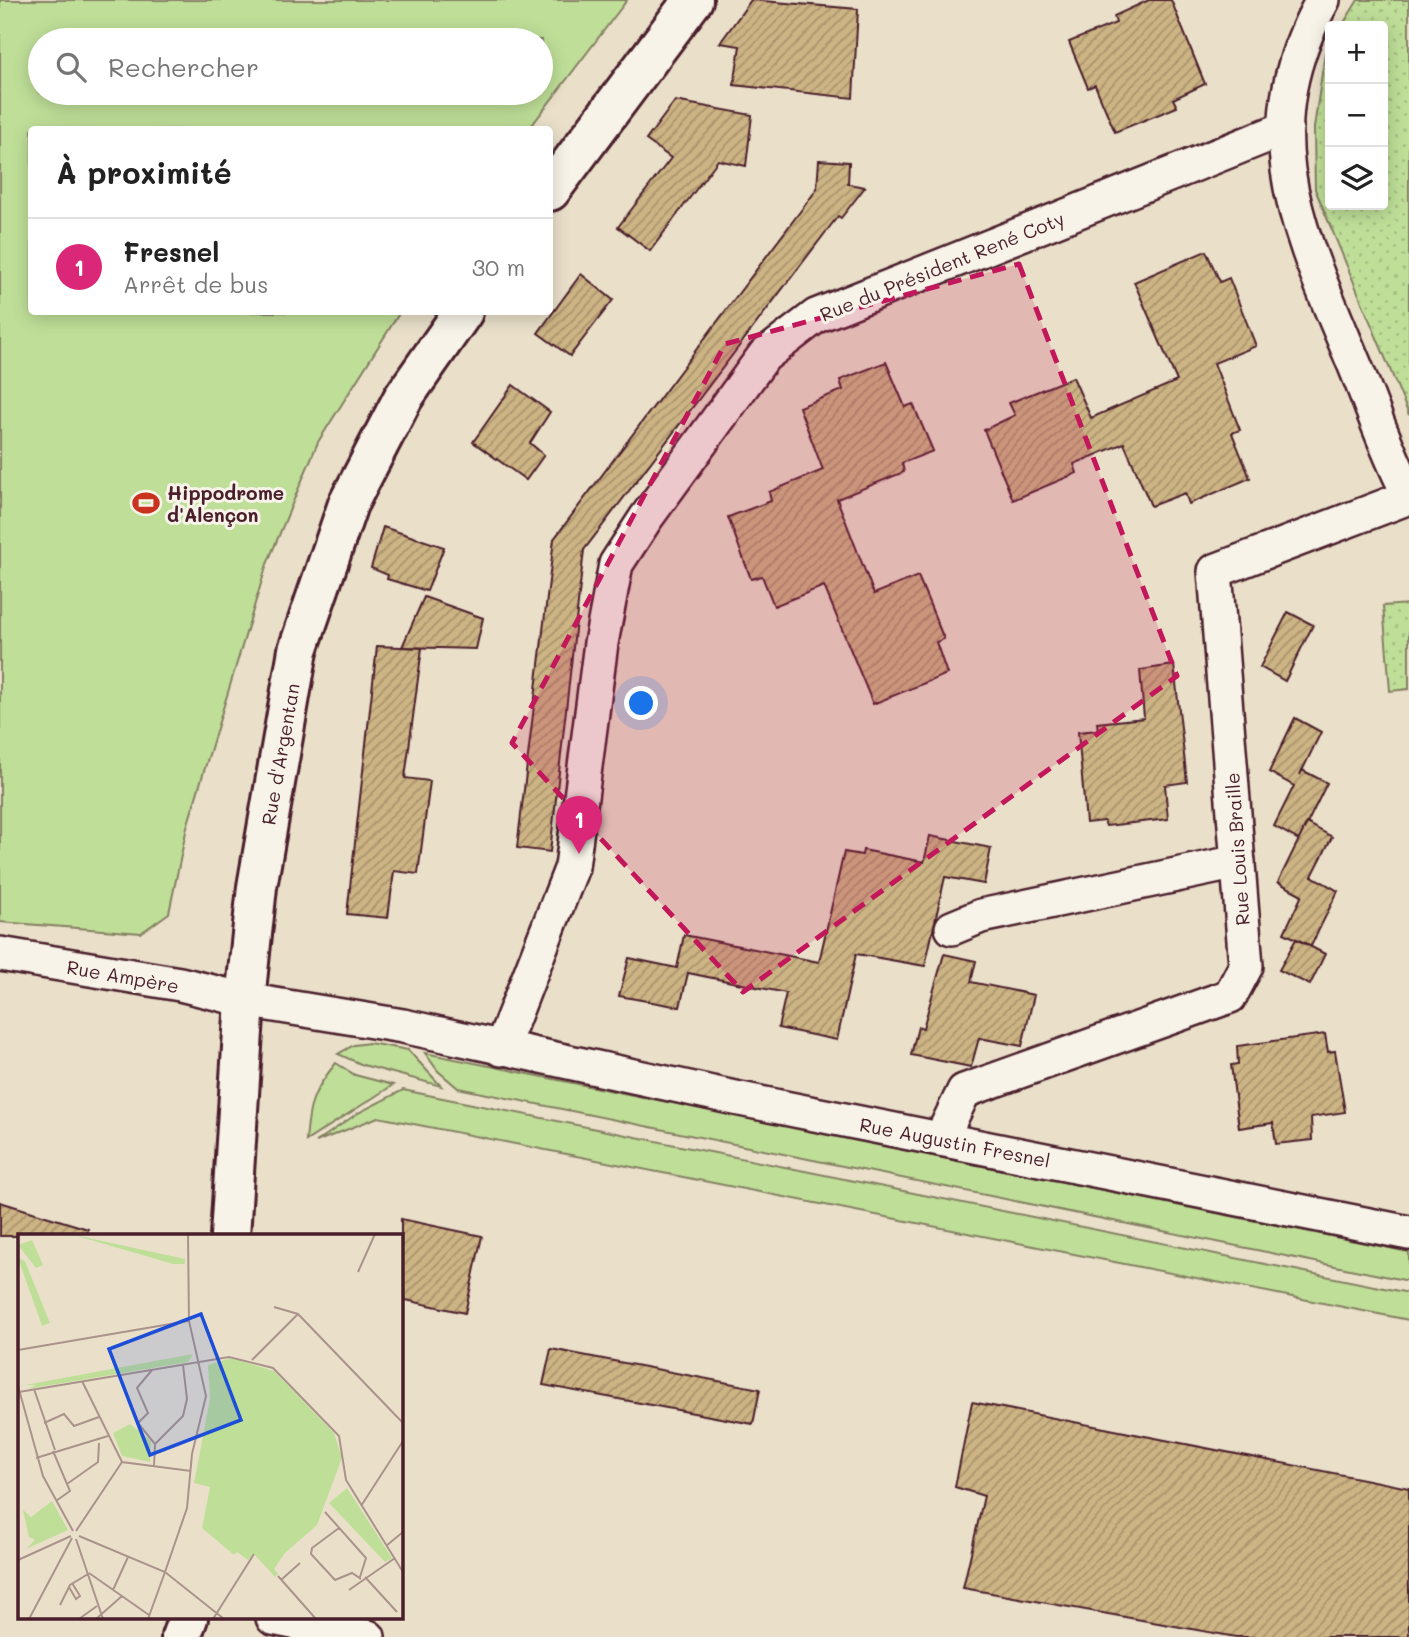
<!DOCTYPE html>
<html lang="fr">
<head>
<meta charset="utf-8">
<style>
  :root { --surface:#fff; --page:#f6f6f6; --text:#222; --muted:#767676; --line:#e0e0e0; --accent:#db2777 }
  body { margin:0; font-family:Mali,sans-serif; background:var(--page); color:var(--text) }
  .controls { position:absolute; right:21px; top:21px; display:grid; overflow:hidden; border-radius:7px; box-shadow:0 4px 18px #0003 }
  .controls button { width:63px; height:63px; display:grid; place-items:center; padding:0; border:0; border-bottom:2px solid var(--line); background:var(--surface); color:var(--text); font:35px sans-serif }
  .you { position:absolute; left:642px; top:704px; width:24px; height:24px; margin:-18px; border:5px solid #fff; border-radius:50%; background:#1a73e8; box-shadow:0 0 0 10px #1a73e833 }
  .badge { display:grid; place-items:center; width:46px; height:46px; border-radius:50%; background:var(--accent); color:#fff; font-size:23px; font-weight:700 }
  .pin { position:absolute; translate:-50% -58px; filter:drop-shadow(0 2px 4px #0008) }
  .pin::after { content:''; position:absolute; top:37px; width:24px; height:21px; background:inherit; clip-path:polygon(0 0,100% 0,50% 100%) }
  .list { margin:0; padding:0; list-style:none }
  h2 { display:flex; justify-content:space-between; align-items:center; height:91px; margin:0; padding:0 28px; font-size:30px }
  h2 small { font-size:23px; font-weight:400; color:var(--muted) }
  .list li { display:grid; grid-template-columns:46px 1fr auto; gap:21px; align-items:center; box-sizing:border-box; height:98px; padding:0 28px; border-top:2px solid var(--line) }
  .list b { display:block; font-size:26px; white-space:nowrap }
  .list p { margin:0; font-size:23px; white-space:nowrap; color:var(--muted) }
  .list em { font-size:23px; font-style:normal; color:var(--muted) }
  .icon { flex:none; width:38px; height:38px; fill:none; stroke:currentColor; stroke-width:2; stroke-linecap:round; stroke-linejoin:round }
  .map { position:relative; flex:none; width:1409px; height:1637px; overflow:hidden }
  .search { position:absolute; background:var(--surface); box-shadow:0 4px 18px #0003; left:28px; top:28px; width:525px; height:77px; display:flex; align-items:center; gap:18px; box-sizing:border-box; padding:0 24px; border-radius:38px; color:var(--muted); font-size:26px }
  .panel { position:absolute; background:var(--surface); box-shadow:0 4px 18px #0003; left:28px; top:126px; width:525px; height:189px; border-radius:7px }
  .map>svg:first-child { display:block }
  .green { fill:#bfdf98; stroke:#847f62; stroke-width:2; fill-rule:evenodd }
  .park { fill:url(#park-dots); stroke:#847f62; stroke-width:2 }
  .building { fill:url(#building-hatch); stroke:#4a1f2b; stroke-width:2 }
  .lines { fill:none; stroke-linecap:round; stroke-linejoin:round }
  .minor-casing { stroke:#4a1f2b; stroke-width:38 }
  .secondary-casing { stroke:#4a1f2b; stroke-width:44 }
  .minor { stroke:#f7f3e8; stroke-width:33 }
  .secondary { stroke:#f7f3e8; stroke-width:38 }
  .marked { fill:#c2185b; fill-opacity:0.2; stroke:#c2185b; stroke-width:5; stroke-dasharray:14 9; stroke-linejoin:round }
  .labels { text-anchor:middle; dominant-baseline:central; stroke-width:6; stroke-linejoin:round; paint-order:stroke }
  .street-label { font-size:19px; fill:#4a1f2b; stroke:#f7f3e8 }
  .poi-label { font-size:19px; font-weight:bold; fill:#4a1f2b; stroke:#f7f3e8; text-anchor:start }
  .inset-road { fill:none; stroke:#aa938a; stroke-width:2 }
  .view { fill:#1d4ed8; fill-opacity:0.15; stroke:#1d4ed8; stroke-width:3.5 }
  .inset-edge { fill:none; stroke:#4a1f2b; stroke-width:3.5 }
</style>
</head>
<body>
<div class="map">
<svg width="1409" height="1637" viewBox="0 0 1409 1637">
  <defs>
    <pattern id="park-dots" width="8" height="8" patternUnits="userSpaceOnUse" patternTransform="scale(1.75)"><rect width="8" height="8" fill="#bfdf98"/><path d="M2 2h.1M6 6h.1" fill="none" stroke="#a6bf83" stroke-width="1.8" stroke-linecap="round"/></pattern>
    <pattern id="building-hatch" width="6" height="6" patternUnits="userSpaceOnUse" patternTransform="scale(1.75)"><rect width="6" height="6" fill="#cdb484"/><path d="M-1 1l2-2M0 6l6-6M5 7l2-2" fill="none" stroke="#a8926c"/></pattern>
  </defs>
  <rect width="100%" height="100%" fill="#eae0ca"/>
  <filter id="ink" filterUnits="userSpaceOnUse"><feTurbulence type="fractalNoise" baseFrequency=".0143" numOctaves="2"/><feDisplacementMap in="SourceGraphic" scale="14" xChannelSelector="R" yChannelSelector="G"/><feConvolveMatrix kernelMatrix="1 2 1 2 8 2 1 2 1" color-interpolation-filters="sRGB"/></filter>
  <g filter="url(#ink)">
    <!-- green -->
    <g class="green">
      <path d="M0,0H627L529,129L32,130V312H400L318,442L267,564L187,827L169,913L141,933L0,922ZM541,40V93H40V40Z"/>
      <path d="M369,1043L408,1050L441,1086L363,1065L338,1054L354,1045Z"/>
      <path d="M425,1053L1409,1252V1281L458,1088L438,1071Z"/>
      <path d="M336,1063L355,1075L393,1085L306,1141C309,1104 312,1092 336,1063Z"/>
      <path d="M403,1090L1409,1293V1320L378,1117L316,1142L358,1113Z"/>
    </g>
    <!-- park -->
    <g class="park">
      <path d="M1358,0H1409V415L1315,189L1314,128L1325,53L1330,45V205H1383V26H1342Z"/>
      <path d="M1409,604V689L1390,691L1383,606Z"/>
    </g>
    <!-- building -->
    <g class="building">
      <path d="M751,0L858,9L853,98L734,85L740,46L720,43Z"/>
      <path d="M1149,0H1171L1205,84L1173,99L1177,107L1115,132L1095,85L1088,88L1069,42L1116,23L1114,16Z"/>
      <path d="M675,101L752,115L746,166L718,160L650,251L618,227L671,158L646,140Z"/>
      <path d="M819,160L849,162L848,184L865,187L841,218L838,216L584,550L550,852L517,848L554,539L817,189Z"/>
      <path d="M1206,251L1220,282L1229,278L1256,346L1214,363L1240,430L1232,433L1250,478L1189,504L1185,493L1151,506L1124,443L1074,464L1077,473L1013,500L984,430L1015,415L1009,403L1073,377L1091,418L1177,381L1134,282Z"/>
      <path d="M581,274L613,300L570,356L538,333Z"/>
      <path d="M886,362L905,407L913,404L933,451L902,463L904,472L837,499L874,594L918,576L944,639L936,642L947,674L873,704L824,586L774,606L762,576L751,579L728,517L771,501L769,492L823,470L799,407L843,390L840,380Z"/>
      <path d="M513,385L550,412L530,443L544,455L526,480L473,442Z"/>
      <path d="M383,527L444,547L427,591L387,579L388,575L371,568Z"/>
      <path d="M424,597L483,618L476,649L402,647Z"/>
      <path d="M1288,612L1313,625L1285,681L1260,667Z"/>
      <path d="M377,646L422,648L405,778L430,781L418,874L394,871L388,918L347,914Z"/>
      <path d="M1174,665L1187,782L1165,785L1168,819L1106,826L1104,821L1086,823L1078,732L1098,730L1097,723L1144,718L1140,670Z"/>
      <path d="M1295,718L1321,732L1300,775L1302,770L1327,783L1299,840L1274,826L1294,786L1269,772Z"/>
      <path d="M1307,823L1332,837L1312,876L1338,891L1311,946L1284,933L1302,895L1278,882Z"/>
      <path d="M930,836L991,848L984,884L945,877L925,966L856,954L837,1040L778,1028L786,993L688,973L680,1007L619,996L629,958L677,968L684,935L819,962L844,852L862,855L863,850L924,862Z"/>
      <path d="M1296,939L1325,954L1310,985L1279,970Z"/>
      <path d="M944,954L976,961L971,982L1034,995L1022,1046L979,1038L971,1067L911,1055L918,1027L923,1028Z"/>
      <path d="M1325,1034L1328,1052L1335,1051L1345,1112L1311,1117L1312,1140L1276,1144L1273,1123L1239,1128L1231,1065L1238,1064L1237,1046Z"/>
      <path d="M0,1202L88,1229L87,1236H0Z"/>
      <path d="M401,1219L482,1236L465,1313L401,1299Z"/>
      <path d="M551,1349L760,1389L753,1424L543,1385Z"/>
      <path d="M972,1402L1409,1488V1637H1236L963,1588L984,1496L955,1487Z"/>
    </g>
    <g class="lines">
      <defs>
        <g id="minor">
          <path d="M1323,0C1248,134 1300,233 1353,361C1372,406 1386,451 1409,494"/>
          <path d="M952,928L981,916L1238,862"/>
          <path d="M0,954L180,984L245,1000L403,1026L735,1098L1409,1233"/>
          <path d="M501,1049L572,867L601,643L616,564L646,518L764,356L816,316L1286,128"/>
          <path d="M941,1139L964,1091L1230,996L1246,966L1215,571L1409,497"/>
          <path d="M273,1618L368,1637"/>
        </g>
        <g id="secondary">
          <path d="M550,191L693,0"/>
          <path d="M230,1236L245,1000L257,887L298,650L348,504L403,398L463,312"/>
          <path d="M181,1637L188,1618"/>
        </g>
      </defs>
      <!-- minor casing -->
      <use href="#minor" class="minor-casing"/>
      <!-- secondary casing -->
      <use href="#secondary" class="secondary-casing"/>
      <!-- minor -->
      <use href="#minor" class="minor"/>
      <!-- secondary -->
      <use href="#secondary" class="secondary"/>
    </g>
  </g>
  <!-- marked area -->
  <path class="marked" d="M1019,264L1177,676L743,992L512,743L725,344Z"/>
  <!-- icons -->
  <defs>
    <symbol id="stadium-bare" viewBox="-9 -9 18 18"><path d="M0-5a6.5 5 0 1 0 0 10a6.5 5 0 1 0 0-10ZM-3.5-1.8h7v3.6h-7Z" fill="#c8321e" stroke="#f7f3e8" stroke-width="2.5" paint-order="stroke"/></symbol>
  </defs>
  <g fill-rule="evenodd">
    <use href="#stadium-bare" x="127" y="484" width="38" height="38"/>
  </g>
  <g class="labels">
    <!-- street labels -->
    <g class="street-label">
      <text transform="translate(942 266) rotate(-22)">Rue du Président René Coty</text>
      <text transform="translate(280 754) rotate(-80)">Rue d'Argentan</text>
      <text transform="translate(1237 849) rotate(-94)">Rue Louis Braille</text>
      <text transform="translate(123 976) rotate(10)">Rue Ampère</text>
      <text transform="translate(955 1142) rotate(11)">Rue Augustin Fresnel</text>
    </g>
    <!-- poi labels -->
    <g class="poi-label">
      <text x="167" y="492">Hippodrome<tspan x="167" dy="22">d'Alençon</tspan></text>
    </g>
  </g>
  <!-- overview -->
  <g transform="translate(18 1234)">
    <rect width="385" height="385" fill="#eae0ca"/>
    <path d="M14,6L25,31L18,34L0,11ZM0,24L7,27L32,89L24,92ZM175,120L170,128L10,155L18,151H7ZM213,124L256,137L316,199L324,224L299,291L267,319L256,335L260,340L257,343L236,320L230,326L219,318L216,321L184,294L192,253L176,249L192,165L190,131ZM329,254L374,324L367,328L311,269ZM34,267L50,296L8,315L17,306L11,303L5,276L13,283Z" fill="#bfdf98"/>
    <path d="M52,0L167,25V30H155Z" fill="#bfdf98"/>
    <path d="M112,190L133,207L132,228L104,222L95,199Z" fill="#bfdf98"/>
    <path class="inset-road" d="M340,38L357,0M256,73L280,80L385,189M0,116L170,87M234,126L280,80M134,136L119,154L130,179L120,189L137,210L136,232M64,147L104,228L173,237M0,152L25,242L55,297M16,155L37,216M1,158L211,123L255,134L321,202L328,246L385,338M26,189L46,180L56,192L81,183M137,210L165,182L169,165L165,131M35,217L49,250M18,224L90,202M38,267L52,257L49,250L80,228L81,209M343,272L385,207M307,278L348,324L342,343M321,294L294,314L293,320L317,346L334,339L343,345M58,297L104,228M61,302L147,338L206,385M58,305L85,385M368,312L385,298M0,326L53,302M147,338L169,274L174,220L188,162L171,87L170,0M71,339L131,381M260,342L298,385M347,343L379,378M263,346L282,329M51,353L58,365L62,362L54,349M95,356L110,323M331,356L377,324M42,371L52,351L70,340M11,385L54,304M61,385L79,372M78,385L104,362M130,385L147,338M195,385L236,320"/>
    <path class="view" d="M183,80L223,186L132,221L91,115Z"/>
    <rect width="385" height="385" class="inset-edge"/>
  </g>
</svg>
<div class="controls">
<button>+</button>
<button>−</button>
<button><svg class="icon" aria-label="layers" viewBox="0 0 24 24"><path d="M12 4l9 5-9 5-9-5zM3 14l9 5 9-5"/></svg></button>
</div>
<div class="you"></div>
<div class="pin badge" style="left:579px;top:854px">1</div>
<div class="search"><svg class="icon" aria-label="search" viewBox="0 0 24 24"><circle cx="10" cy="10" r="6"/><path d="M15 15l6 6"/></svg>Rechercher</div>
<section class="panel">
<h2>À proximité<small></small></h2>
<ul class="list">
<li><span class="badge">1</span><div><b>Fresnel</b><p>Arrêt de bus</p></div><em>30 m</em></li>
</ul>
</section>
</div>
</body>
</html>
